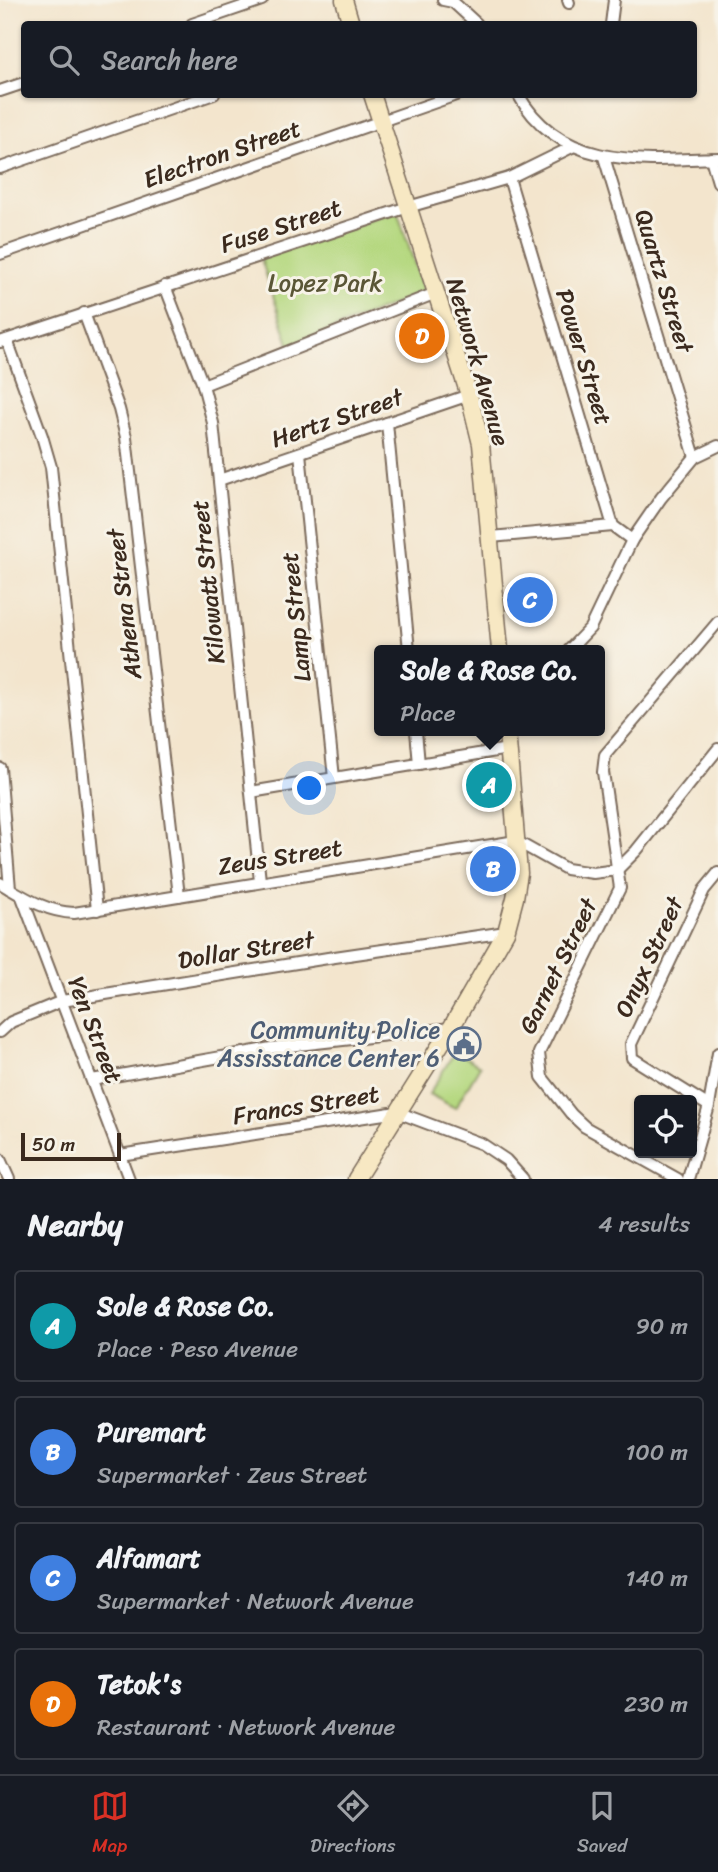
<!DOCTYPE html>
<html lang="en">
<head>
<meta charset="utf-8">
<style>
  :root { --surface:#171b24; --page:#242831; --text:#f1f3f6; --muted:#9ea1a6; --line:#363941; --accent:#d93025 }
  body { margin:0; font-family:Sriracha,sans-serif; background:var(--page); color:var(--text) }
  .controls { position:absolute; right:21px; bottom:21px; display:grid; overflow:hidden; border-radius:7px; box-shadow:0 2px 5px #0004 }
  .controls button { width:63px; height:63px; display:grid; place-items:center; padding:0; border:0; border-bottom:2px solid var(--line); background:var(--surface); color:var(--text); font:35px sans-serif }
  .scale { position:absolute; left:21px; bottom:18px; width:100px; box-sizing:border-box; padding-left:7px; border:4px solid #3b2a1e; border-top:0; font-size:19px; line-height:24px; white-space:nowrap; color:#3b2a1e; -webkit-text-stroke:5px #f7f3e8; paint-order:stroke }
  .you { position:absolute; left:310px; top:789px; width:24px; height:24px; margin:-18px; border:5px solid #fff; border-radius:50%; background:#1a73e8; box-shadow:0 0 0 10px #1a73e833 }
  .badge { display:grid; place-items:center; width:46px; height:46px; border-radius:50%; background:var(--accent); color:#fff; font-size:23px; font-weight:700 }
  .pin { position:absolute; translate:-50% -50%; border:4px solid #fff; box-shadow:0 2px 7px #0006 }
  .popup { position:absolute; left:374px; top:645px; width:231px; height:91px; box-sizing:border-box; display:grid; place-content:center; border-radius:7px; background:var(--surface); filter:drop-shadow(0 2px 5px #0005); font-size:23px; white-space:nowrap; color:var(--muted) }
  .popup b { font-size:26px; color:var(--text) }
  .popup::after { content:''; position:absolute; left:50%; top:100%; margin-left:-14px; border:14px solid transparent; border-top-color:var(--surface) }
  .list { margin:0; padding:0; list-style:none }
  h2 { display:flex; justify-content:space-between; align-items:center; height:91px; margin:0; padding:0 28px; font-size:30px }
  h2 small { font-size:23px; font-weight:400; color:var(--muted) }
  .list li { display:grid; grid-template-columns:46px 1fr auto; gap:21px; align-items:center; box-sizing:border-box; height:112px; margin:0 14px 14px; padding:0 14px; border:2px solid var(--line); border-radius:7px }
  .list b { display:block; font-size:26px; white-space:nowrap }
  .list p { margin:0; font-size:23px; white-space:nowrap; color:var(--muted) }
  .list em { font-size:23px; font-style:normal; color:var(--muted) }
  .icon { flex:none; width:38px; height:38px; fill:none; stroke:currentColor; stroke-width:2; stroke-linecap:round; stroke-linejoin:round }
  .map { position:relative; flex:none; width:718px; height:1179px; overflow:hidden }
  .search { position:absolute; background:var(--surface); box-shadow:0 2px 5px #0004; left:21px; right:21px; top:21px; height:77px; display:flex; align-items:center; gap:18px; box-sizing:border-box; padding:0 24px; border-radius:7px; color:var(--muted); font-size:26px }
  .sheet { height:595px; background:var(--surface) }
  nav { display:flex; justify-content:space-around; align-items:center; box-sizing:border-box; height:98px; border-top:2px solid var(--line); background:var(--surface); font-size:19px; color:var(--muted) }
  nav a { display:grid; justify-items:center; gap:4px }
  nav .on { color:var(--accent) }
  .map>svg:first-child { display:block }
  .green { fill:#b5d880; stroke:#78814f; stroke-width:2 }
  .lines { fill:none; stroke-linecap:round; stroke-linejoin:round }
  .street-casing { stroke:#7b6b5b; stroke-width:14 }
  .secondary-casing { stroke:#7b6b5b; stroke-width:19 }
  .street { stroke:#fff; stroke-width:10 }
  .secondary { stroke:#f7e8c3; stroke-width:16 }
  .labels { text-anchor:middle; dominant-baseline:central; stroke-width:6; stroke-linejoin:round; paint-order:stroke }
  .street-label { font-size:24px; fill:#3b2a1e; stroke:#f7f3e8 }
  .park-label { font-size:24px; fill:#5a5636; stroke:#f7f3e8 }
  .service-label { font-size:24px; fill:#4e5e75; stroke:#f7f3e8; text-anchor:end }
</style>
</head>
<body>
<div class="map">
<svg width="718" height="1179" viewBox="0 0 718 1179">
  <rect width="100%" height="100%" fill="#f7f3e8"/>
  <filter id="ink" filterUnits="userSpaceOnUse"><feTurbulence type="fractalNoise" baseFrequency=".0143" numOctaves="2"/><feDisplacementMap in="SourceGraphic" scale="14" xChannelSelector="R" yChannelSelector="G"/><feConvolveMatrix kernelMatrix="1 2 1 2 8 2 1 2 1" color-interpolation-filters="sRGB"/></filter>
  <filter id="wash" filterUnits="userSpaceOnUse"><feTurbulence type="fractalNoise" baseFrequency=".00686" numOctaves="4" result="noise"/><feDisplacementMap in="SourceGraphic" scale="28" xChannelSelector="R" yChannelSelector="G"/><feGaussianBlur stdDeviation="1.57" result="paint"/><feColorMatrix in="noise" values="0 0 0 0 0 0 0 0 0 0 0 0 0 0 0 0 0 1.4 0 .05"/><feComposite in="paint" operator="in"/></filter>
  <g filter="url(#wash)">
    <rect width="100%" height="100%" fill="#f3e5cd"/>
    <!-- green -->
    <g class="green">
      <path d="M397,211L424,292L290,347L260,256Z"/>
      <path d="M455,1051L480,1066L455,1108L429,1094Z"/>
    </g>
  </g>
  <g filter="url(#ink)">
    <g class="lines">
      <defs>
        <g id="street">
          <path d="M443,0L453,2L477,24"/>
          <path d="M568,0L569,3"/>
          <path d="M192,24L262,0"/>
          <path d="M611,24L614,0"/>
          <path d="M0,91L24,83"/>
          <path d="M518,94C560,170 644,161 718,158"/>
          <path d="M604,157L695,457"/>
          <path d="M711,158L718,182"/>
          <path d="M0,168L214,94"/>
          <path d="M509,178L613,526L632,540"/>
          <path d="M0,254L459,94"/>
          <path d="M165,286L203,385L213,423L260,881"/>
          <path d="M84,313L119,409L126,437L179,896"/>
          <path d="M7,340L42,436L51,467L97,910"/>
          <path d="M0,342L408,207L509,178L572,147"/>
          <path d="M203,385L436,293"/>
          <path d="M387,423L409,650"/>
          <path d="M300,453L334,778"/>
          <path d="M219,480L469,395"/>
          <path d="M491,537L613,526"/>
          <path d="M569,650L590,628L632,540L661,498L695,457L718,446"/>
          <path d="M416,731L419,764"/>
          <path d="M0,768L10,889"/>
          <path d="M251,792L508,749"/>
          <path d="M0,883C24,897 46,912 74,913L516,841L566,869L593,873L617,870L636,851L718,749"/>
          <path d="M22,897L129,1179"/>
          <path d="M0,1032L11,1022L62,1001L328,958L506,932"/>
          <path d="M92,1080L271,1048L451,1028"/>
          <path d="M709,1106L632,1058L631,1044L704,890L718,873"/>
          <path d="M120,1155L397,1112L482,1144L506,1160L523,1179"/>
          <path d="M0,1159L9,1179"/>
          <path d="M678,1179L585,1127L572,1115L542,1077L539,1053L620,888L603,772L605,755L718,622"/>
          <path d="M688,1179L709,1106L718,1053"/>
        </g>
        <g id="secondary">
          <path d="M344,0L351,24"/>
          <path d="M372,94L469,395L481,444L500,650"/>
          <path d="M356,1179L451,1028L506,932L515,898L519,873L507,731"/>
        </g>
      </defs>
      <!-- street casing -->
      <use href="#street" class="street-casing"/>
      <!-- secondary casing -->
      <use href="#secondary" class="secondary-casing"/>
      <!-- street -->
      <use href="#street" class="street"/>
      <!-- secondary -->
      <use href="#secondary" class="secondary"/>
    </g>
  </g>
  <!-- icons -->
  <defs>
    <symbol id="civic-ring" viewBox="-11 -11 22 22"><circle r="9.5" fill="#f7f3e8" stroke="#5c6f8a" stroke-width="1.5"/><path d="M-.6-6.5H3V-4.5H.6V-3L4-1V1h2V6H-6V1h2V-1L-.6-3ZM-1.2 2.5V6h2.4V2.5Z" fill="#5c6f8a"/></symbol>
  </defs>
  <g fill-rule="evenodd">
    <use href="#civic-ring" x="445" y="1025" width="38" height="38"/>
  </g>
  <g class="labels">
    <!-- street labels -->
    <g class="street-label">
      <text transform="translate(222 154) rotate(-19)">Electron Street</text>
      <text transform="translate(281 226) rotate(-18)">Fuse Street</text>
      <text transform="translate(664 281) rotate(73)">Quartz Street</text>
      <text transform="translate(584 357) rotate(73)">Power Street</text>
      <text transform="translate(478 362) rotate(74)">Network Avenue</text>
      <text transform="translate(337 418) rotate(-19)">Hertz Street</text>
      <text transform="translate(208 582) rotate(-96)">Kilowatt Street</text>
      <text transform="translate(124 604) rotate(-97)">Athena Street</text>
      <text transform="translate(296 617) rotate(-96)">Lamp Street</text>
      <text transform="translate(280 857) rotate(-9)">Zeus Street</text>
      <text transform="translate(246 950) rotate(-9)">Dollar Street</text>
      <text transform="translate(649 957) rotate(-65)">Onyx Street</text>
      <text transform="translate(558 966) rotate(-64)">Garnet Street</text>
      <text transform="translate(95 1030) rotate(69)">Yen Street</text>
      <text transform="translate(306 1105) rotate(-9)">Francs Street</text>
    </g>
    <!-- park labels -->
    <g class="park-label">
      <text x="325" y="283">Lopez Park</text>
    </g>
    <!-- service labels -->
    <g class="service-label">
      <text x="440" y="1030">Community Police<tspan x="440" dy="28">Assisstance Center 6</tspan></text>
    </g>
  </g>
</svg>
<div class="controls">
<button><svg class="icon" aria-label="locate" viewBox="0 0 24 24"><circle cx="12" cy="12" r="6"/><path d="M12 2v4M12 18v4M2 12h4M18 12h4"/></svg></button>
</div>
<div class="scale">50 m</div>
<div class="you"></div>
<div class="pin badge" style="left:489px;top:785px;background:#0f9aa8">A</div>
<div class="popup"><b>Sole &amp; Rose Co.</b>Place</div>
<div class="pin badge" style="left:493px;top:869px;background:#3f7fe0">B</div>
<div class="pin badge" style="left:530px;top:600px;background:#3f7fe0">C</div>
<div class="pin badge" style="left:422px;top:336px;background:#e8710a">D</div>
<div class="search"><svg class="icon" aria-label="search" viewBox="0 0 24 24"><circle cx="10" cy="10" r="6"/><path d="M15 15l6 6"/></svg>Search here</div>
</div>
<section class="sheet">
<h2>Nearby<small>4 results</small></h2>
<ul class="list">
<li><span class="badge" style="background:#0f9aa8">A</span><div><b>Sole &amp; Rose Co.</b><p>Place · Peso Avenue</p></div><em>90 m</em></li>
<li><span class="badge" style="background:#3f7fe0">B</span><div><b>Puremart</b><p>Supermarket · Zeus Street</p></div><em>100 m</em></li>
<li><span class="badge" style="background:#3f7fe0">C</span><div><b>Alfamart</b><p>Supermarket · Network Avenue</p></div><em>140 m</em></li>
<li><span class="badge" style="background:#e8710a">D</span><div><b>Tetok's</b><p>Restaurant · Network Avenue</p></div><em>230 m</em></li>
</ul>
</section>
<nav>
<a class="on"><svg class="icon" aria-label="map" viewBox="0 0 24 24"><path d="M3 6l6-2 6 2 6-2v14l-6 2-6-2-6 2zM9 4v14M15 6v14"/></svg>Map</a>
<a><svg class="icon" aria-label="directions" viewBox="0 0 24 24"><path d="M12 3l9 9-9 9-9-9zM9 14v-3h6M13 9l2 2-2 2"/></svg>Directions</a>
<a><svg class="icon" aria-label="saved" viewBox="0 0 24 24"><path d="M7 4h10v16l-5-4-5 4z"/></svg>Saved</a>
</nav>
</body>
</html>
